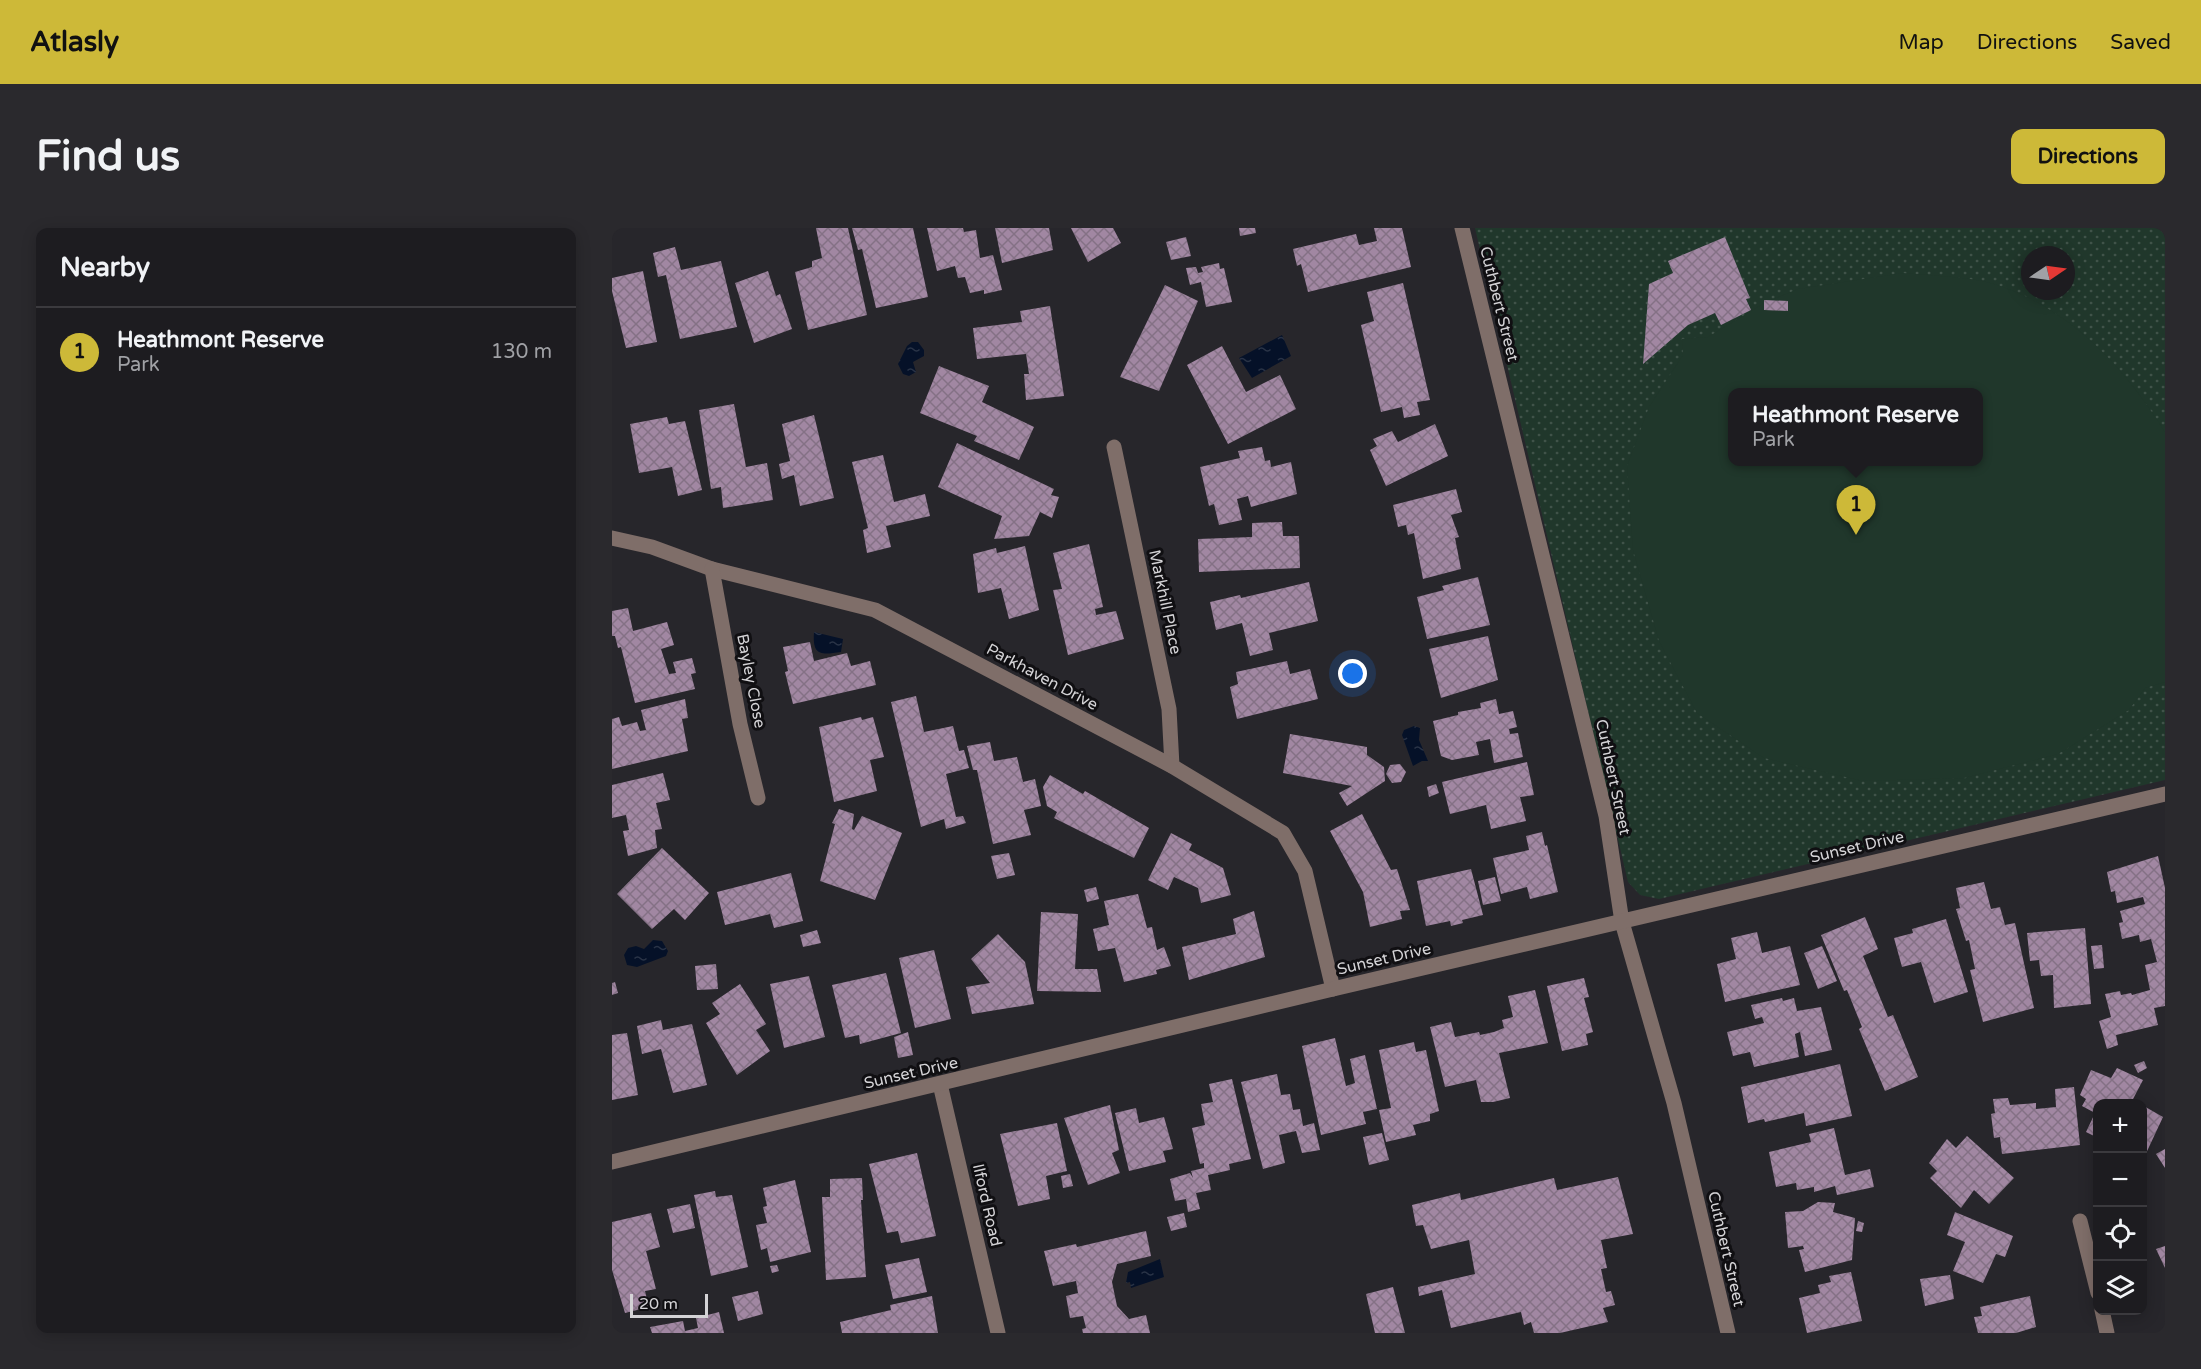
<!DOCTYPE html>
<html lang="en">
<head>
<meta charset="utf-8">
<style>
  :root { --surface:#1d1c20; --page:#2a292d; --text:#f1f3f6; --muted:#a0a1a5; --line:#3b3a3e; --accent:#cdb938 }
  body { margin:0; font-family:"Varela Round",sans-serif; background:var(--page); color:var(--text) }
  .controls { position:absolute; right:18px; bottom:18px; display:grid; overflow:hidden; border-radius:12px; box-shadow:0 3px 15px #0003 }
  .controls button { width:54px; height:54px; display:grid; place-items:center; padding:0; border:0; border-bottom:2px solid var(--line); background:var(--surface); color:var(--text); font:30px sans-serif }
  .compass { position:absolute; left:1409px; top:18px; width:54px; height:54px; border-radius:50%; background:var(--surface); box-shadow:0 3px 15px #0003; rotate:77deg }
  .scale { position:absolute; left:18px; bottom:15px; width:78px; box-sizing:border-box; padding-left:6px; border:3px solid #d4d3d6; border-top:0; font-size:16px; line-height:21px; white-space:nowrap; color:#d4d3d6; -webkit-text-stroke:4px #100f12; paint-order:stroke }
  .you { position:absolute; left:741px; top:446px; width:21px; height:21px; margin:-15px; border:4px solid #fff; border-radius:50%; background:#1a73e8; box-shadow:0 0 0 9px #1a73e833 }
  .badge { display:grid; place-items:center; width:39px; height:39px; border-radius:50%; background:var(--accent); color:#111; font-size:20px; font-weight:700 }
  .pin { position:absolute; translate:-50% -50px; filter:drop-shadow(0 2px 3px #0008) }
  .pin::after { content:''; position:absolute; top:32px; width:21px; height:18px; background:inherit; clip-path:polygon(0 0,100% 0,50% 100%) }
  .popup { position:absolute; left:1116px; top:160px; width:255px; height:78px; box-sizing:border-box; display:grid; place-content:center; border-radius:12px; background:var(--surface); filter:drop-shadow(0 2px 4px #0005); font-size:20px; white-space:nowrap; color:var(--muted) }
  .popup b { font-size:22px; color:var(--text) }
  .popup::after { content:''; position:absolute; left:50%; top:100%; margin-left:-12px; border:12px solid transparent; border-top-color:var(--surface) }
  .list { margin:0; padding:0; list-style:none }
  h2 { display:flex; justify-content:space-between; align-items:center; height:78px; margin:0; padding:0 24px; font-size:26px }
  h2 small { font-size:20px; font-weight:400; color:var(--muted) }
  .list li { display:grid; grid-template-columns:39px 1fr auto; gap:18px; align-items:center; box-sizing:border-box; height:90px; padding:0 24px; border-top:2px solid var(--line) }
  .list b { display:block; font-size:22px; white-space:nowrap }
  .list p { margin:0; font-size:20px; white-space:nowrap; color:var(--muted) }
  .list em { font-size:20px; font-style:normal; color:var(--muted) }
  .icon { flex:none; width:33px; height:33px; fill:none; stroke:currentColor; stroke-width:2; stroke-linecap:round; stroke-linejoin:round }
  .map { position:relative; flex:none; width:1553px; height:1105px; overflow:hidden; border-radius:12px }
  header { display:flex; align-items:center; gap:36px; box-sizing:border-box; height:84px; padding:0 30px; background:var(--accent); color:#111 }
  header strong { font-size:28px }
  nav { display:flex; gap:33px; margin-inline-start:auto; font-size:21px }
  .intro { display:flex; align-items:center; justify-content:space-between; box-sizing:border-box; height:144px; padding:0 36px }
  h1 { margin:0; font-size:42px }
  .button { padding:15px 27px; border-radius:12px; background:var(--accent); color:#111; font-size:21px; font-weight:700 }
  main { display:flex; gap:36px; padding:0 36px }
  aside { flex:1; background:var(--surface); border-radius:12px; box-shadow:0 3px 15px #0003 }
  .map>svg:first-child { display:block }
  .grass { fill:url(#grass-dots); fill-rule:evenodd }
  .pitch { fill:#20372b; fill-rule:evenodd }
  .water { fill:url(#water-ripples) }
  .building { fill:url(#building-cross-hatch) }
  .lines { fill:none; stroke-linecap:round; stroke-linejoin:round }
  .minor { stroke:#7f6e69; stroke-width:15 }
  .labels { text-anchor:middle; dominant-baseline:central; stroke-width:6; stroke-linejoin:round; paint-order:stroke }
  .street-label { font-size:16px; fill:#d4d3d6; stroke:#100f12 }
</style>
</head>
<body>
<header>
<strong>Atlasly</strong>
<nav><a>Map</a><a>Directions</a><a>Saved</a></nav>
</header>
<div class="intro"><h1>Find us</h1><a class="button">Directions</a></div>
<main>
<aside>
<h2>Nearby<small></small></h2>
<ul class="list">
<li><span class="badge">1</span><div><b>Heathmont Reserve</b><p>Park</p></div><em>130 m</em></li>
</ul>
</aside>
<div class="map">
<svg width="1553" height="1105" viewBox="0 0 1553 1105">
  <defs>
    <pattern id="grass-dots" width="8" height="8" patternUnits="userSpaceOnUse" patternTransform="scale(1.5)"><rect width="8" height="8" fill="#20372b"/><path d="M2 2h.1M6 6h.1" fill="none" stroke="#405349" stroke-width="1.8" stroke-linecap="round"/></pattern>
    <pattern id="water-ripples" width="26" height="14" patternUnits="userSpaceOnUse" patternTransform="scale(1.5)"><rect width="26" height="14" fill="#051128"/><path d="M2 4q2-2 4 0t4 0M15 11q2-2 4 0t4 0" fill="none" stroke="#293346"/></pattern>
    <pattern id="building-cross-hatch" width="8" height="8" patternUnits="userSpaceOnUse" patternTransform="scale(1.5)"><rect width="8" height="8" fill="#a187a2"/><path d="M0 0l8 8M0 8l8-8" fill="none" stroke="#847185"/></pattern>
  </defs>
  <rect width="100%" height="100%" fill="#27262b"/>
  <!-- grass -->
  <path class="grass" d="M863,0H1553V552L1047,671L1028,667L1016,654ZM1418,27H1454V63H1418ZM1121,164H1367V234H1121Z"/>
  <!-- pitch -->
  <path class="pitch" d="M1291,45C1320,48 1354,48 1382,56C1457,79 1513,140 1553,204V454L1533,460L1517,482L1446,526L1352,550L1251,553L1152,530L1085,485L1047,413L1021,322L1015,238L1037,179L1071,127L1070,111L1096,109L1154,74L1186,61ZM1121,164H1367V234H1121Z"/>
  <!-- water -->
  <g class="water">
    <path d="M670,107L679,128L640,150L627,130Z"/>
    <path d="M300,114H306L312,122V128L301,134L304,144L297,148L291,146L286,136L295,118Z"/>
    <path d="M202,404L231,411L229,424C209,427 200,428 202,404Z"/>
    <path d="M802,498L808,500L807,512L816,533H810L801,538L790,507L792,502Z"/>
    <path d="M41,712L50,713L56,723L54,728L25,739L15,737L12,727L16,720L24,718L32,721Z"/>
    <path d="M548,1031L552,1049L519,1060L518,1054L514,1055L516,1044Z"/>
  </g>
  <!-- building -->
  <g class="building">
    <path d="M204,0H236L255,87L196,102L183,44L200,39V33L210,30Z"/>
    <path d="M240,0H301L316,69L264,80L250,21L246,22Z"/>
    <path d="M315,0H351L352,4L364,2L368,30L381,27L390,62L372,66V62L358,65L353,49L346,50L343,38L325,43Z"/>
    <path d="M383,0H437L441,22L390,35Z"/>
    <path d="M459,0H501L509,15L476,34Z"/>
    <path d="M627,0H643L644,5L628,8Z"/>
    <path d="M762,0H790L799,39L696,64L689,36L685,38L681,21L744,6L747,17L765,13Z"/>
    <path d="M574,9L579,28L559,32L554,14Z"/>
    <path d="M1113,9L1138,70L1134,71L1139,82L1109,97L1103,85L1076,97L1031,136L1037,56L1061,45L1056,33Z"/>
    <path d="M63,19L69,42L109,33L125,99L68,111L54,47L46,49L41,25Z"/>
    <path d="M607,35L608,41L612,40L620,74L594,79L589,54L578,57L574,40L584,39L586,45L591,44L589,39Z"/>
    <path d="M31,43L45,114L14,120L0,63V50Z"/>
    <path d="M156,43L164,68L168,66L180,101L142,115L123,55Z"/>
    <path d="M791,55L818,172L805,174L808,187L792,190L790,179L769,184L749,97L762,93L755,64Z"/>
    <path d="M553,57L586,73L547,163L508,149Z"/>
    <path d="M1152,72L1176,73V83L1152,82Z"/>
    <path d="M438,78L452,168L414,172L412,146H417L414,126L365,131L361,100L410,94L408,83Z"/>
    <path d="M610,118L634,164L668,147L684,181L616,216L575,137Z"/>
    <path d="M327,138L377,158L370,174L422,199L407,232L362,213L365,208L308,185Z"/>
    <path d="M122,176L134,239L155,235L161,272L111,280L109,259L99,261L87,182Z"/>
    <path d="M202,187L222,270L188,278L182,247L170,251L167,236L178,233L170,196Z"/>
    <path d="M55,189L57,196L73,193L90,262L66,268L60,239L27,245L18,196Z"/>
    <path d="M823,196L836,228L774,258L758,222L765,218L761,211L780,203L786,214Z"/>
    <path d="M345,215L442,261L439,267L447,269L440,290L428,284L417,308L382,311L390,288L326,259Z"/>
    <path d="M650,219L653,233L658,232L659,239L679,234L685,266L639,279L636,268L625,271L630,292L607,297L602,276L597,278L588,239L628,230L626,223Z"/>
    <path d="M271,227L282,274L313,266L318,288L274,298L279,319L255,325L251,302L256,300L240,234Z"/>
    <path d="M844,261L850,284L839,287L847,309L843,310L849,341L811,351L802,305L796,307L794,297L786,299L781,277Z"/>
    <path d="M670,294L671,308H687L688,340L587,344L586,311L640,309V295Z"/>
    <path d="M477,316L491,379L483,381L484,387L504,383L512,411L456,427L441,362L450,361L441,325Z"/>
    <path d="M413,318L427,382L397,391L389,360L366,365L361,326L384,320L385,325Z"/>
    <path d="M866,349L878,397L815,411L805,369L832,362L830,358Z"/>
    <path d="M697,354L706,393L657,405L661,422L638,428L630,395L604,402L598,374L628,367L629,370Z"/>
    <path d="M16,380L21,403L55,394L62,417L49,421L57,446L64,445L61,434L80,430L84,445L79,446L83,461L23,475L9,419L6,420L3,408H0V383Z"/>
    <path d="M876,408L886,452L829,470L817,421Z"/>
    <path d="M198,414L202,433L235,425L239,438L258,433L264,457L181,476L173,444L176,443L171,419Z"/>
    <path d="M675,433L678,446L698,441L706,471L625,491L618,459L626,456L624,444Z"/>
    <path d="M304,468L312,504L341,498L347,523L352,522L357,540L334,546L344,589L351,588L354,595L334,601L332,591L309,599L279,474Z"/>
    <path d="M73,471L76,490L70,491L76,523L0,541V491L7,489L10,498L25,494L28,503L34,502L29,482Z"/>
    <path d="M884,471L887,486L901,483L905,499L897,501L898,506L906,505L911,529L882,535L878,511L864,514L867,527L840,532L829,528L821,493L846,487V484L869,480L868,475Z"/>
    <path d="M249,489L250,492L261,489L272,529L258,532L265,563L222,574L207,499Z"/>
    <path d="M678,506L755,519V527L772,539L773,553L735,578L727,565L740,558L671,545Z"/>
    <path d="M378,514L382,533L405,529L411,554L423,551L429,578L412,582L419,607L381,616L365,542H361L355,518Z"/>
    <path d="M915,534L922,567L908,569L914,593L879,601L874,577L838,586L830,554Z"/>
    <path d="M788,536L794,544L789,554L780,555L774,546L778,537Z"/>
    <path d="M51,545L58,572L44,575L50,601L43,602L45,620L16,628L11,603L17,602L14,587L0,590V557Z"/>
    <path d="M438,547L471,566L473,563L537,600L522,630L442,590L445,584L435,578L431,559Z"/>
    <path d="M824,556L827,565L817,569L815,559Z"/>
    <path d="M227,581L242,586L240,601L242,602L250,588L290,605L263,672L208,653L223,596L220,595Z"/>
    <path d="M750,586L779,642L785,641L798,682L788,683L790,691L758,699L751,664L718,603Z"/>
    <path d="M930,604L933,618L935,617L946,664L918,671L915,659L889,666L881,630L917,622L914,608Z"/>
    <path d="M559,605L580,616L577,622L611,640L619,667L589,675L586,660L562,649L556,662L536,652Z"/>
    <path d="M50,620L97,665L73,692L62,681L40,701L5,666Z"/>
    <path d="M397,625L403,647L385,651L379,628Z"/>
    <path d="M1546,628L1553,660V778L1542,780L1546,797L1504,807L1506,817L1495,821L1487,793L1499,789L1493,766L1508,763L1509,767L1519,765L1520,767L1538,762L1533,737L1545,734L1539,711L1528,714L1527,707L1510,711L1507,695L1511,694L1508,683L1533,676L1531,669L1505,675L1503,663L1499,664L1495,644Z"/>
    <path d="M859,641L871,687L850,692L851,695L839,698L838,693L814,698L805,653Z"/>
    <path d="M179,645L191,693L162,700L158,686L113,697L105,664Z"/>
    <path d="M883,649L889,673L871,677L866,653Z"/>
    <path d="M1372,654L1379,681L1388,679L1393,697L1403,695L1422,780L1371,794L1358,742L1363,741L1357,712L1354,713L1344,681L1348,680L1344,660Z"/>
    <path d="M484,659L487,671L475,674L472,662Z"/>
    <path d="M526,666L535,700L540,699L545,722L552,719L559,738L544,742L545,746L512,754L503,720L486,723L481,701L497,697L492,673Z"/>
    <path d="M642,683L653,729L577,752L570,719L624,706L621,691Z"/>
    <path d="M429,684L466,686L463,741H485L489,764L425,763Z"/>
    <path d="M1253,689L1266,721L1251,728L1276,789L1281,787L1306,849L1273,863L1247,801L1250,799L1235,762L1232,763L1209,707Z"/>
    <path d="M1334,691L1356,764L1322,775L1309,734L1290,739L1282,710L1301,705L1300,701Z"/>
    <path d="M1473,700L1479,776L1442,780L1441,747L1429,748L1427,732L1418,733L1415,705Z"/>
    <path d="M205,702L209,715L191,719L188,707Z"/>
    <path d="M1145,704L1150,725L1178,718L1188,757L1113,774L1105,736L1124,731L1119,710Z"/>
    <path d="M386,706L413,734L422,776L360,786L354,759L378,755L359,731Z"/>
    <path d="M1490,717L1492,740L1482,741L1479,718Z"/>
    <path d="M1210,718L1225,753L1206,761L1192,725Z"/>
    <path d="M322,722L339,791L303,800L287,730Z"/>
    <path d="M104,736L106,761L85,762L83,738Z"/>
    <path d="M274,745L289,805L248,816L247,807L233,810L220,757Z"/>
    <path d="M197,748L213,809L172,820L158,756Z"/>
    <path d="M972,750L977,769L972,770L981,804L974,806L976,817L950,823L935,758Z"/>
    <path d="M3,754L6,765L0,767V755Z"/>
    <path d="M128,756L154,796L144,802L158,823L125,847L94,795L108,786L100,775Z"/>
    <path d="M923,762L936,815L887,825L898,870L881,874H869L864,852L833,859L818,799L839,794L843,809L867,804L868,807L882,804L892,800L890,792L901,789L896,768Z"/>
    <path d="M1170,770L1171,773L1182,770L1185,783L1209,779L1220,822L1193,828L1188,804L1183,806L1187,829L1142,839L1138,824L1121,828L1115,804L1152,795L1150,789L1143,791L1139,777Z"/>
    <path d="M49,792L51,802L80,796L95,857L61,865L49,821L30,826L25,798Z"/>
    <path d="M296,804L301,827L286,830L282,809Z"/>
    <path d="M15,805L26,867L0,872V807Z"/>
    <path d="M723,810L734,858L743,855L738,831L753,827L765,881L751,884L754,896L709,907L690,818Z"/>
    <path d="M802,814L804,824L814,822L827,883L818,886V893L801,897L804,907L774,914L767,882L779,880L767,822Z"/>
    <path d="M1532,833L1535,840L1526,845L1522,837Z"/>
    <path d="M1228,836L1240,888L1194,898L1192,885L1153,894L1152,891L1136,895L1129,859Z"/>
    <path d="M1505,840L1531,852L1520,873L1526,876H1486V910L1474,904L1483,885L1470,878L1474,871L1468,867L1479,842L1499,850Z"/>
    <path d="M665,846L669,867L678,866L681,882L688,881L691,898L702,895L708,922L690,925L684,903L667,907L673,935L651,941L629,854Z"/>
    <path d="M620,851L639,931L617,936L618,942L596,947L599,962L584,965L588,981L576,984L574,971L563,973L558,951L578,945L581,950L579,943L592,940V935L588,936L580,900L593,897L589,876L601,874L597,856Z"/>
    <path d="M1462,859L1468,917L1390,926L1388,909L1382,910L1379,886L1383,885L1381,871L1396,870L1398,877L1424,875V881L1444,879L1443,861Z"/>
    <path d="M498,877L507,922L500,925L508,945L476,957L452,890Z"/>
    <path d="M1530,877L1551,889L1530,934Z"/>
    <path d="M524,880L527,895L552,889L561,921L551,923L554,934L517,943L503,885Z"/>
    <path d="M445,895L455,943L434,948L438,971L406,978L388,906Z"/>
    <path d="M1222,900L1233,947L1258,941L1262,959L1225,967L1223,958L1202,964V959L1185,962L1184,955L1164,959L1157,924L1199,914L1197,906Z"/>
    <path d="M770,905L777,932L757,937L751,909Z"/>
    <path d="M1355,908L1402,950L1377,976L1362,962L1349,980L1318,950L1325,943L1317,935L1335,911L1344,920Z"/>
    <path d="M1553,921V940L1544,926Z"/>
    <path d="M305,925L324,1008L289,1015L286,1003L275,1005L257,936Z"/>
    <path d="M458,946L461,958L451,960L449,948Z"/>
    <path d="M1006,949L1021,1006L989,1012L995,1040L989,1041L994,1064L999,1063L1003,1077L991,1080L996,1094L948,1105H922L919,1094L912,1097L909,1084L839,1100L830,1062L807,1068L806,1059L863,1046L857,1012L819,1021L811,997L804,998L800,977L848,965L849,972L942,950L945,962Z"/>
    <path d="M250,950L251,972H249L254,1049L214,1052L210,969H218V951Z"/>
    <path d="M183,952L199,1024L158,1034L155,1020L149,1022L144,997L155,995L151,979L155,978L151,960Z"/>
    <path d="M103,963L104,969L120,967L136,1039L99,1048L82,967Z"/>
    <path d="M1206,974L1223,975L1221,984L1243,990L1240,1032L1193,1044L1187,1022L1192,1021L1191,1018L1176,1020L1173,984L1191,983Z"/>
    <path d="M78,976L83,1000L61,1005L55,981Z"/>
    <path d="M1343,984L1401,1008L1393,1029L1384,1026L1371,1055L1341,1043L1353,1014L1335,1007Z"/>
    <path d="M39,985L48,1019L34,1023L44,1061L33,1063L37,1079L13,1085L0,1042V994Z"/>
    <path d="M572,985L575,999L559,1003L555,989Z"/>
    <path d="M1246,993L1252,995L1250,1004L1244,1003Z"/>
    <path d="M534,1003L539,1028L505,1036L500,1054L505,1078L517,1091L534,1087L538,1105H471L470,1101L474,1100L471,1088L458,1090L454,1068L466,1065L464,1053L441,1058L432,1023L464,1016L465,1019Z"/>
    <path d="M1553,1018V1040L1544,1021Z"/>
    <path d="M307,1030L315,1064L281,1071L273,1037Z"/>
    <path d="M165,1037L167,1043L160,1045L158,1038Z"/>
    <path d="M1239,1044L1250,1093L1195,1105L1187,1070L1208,1065L1206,1057L1219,1054L1217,1048Z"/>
    <path d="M1338,1047L1342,1071L1313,1078L1308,1051Z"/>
    <path d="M781,1059L793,1105H763L754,1066Z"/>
    <path d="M146,1063L151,1086L126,1093L120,1069Z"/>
    <path d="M320,1068L326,1105H230L228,1094L279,1082L278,1077Z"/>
    <path d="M1418,1068L1424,1099L1404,1105H1366L1362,1089L1370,1088L1368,1079Z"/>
    <path d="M107,1084L112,1105H40L38,1099L71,1093L73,1103L86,1100L84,1090Z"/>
  </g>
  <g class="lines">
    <!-- minor -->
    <g class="minor">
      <path d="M850,0L994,588L1010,694L1062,875L1116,1105"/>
      <path d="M502,219L557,481L560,538"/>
      <path d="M0,310L40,319L100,341L263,382L560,538L671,605L693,643L721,761"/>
      <path d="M100,341L128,496L146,570"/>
      <path d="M328,856L386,1105"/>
      <path d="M0,934L721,761L1553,566"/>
      <path d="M1468,993L1486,1065"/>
      <path d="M1490,1082L1495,1105"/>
    </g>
  </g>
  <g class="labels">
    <!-- street labels -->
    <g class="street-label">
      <text transform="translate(887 76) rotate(76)">Cuthbert Street</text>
      <text transform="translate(553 374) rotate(78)">Markhill Place</text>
      <text transform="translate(430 449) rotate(28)">Parkhaven Drive</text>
      <text transform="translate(139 453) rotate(79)">Bayley Close</text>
      <text transform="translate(1001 549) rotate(78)">Cuthbert Street</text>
      <text transform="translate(1245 619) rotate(-13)">Sunset Drive</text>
      <text transform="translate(772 731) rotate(-13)">Sunset Drive</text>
      <text transform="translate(299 845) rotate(-13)">Sunset Drive</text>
      <text transform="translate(375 977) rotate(77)">Ilford Road</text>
      <text transform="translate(1114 1021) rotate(77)">Cuthbert Street</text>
    </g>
  </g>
</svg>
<div class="controls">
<button>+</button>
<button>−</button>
<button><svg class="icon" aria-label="locate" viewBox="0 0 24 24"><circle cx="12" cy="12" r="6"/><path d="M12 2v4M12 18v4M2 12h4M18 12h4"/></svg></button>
<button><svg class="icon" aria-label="layers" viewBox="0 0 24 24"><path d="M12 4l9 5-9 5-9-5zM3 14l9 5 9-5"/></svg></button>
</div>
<svg class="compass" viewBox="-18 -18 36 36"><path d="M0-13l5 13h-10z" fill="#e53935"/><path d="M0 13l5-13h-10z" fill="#a0a1a5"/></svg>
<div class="scale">20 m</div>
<div class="you"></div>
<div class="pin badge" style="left:1244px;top:307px">1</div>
<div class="popup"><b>Heathmont Reserve</b>Park</div>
</div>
</main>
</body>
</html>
